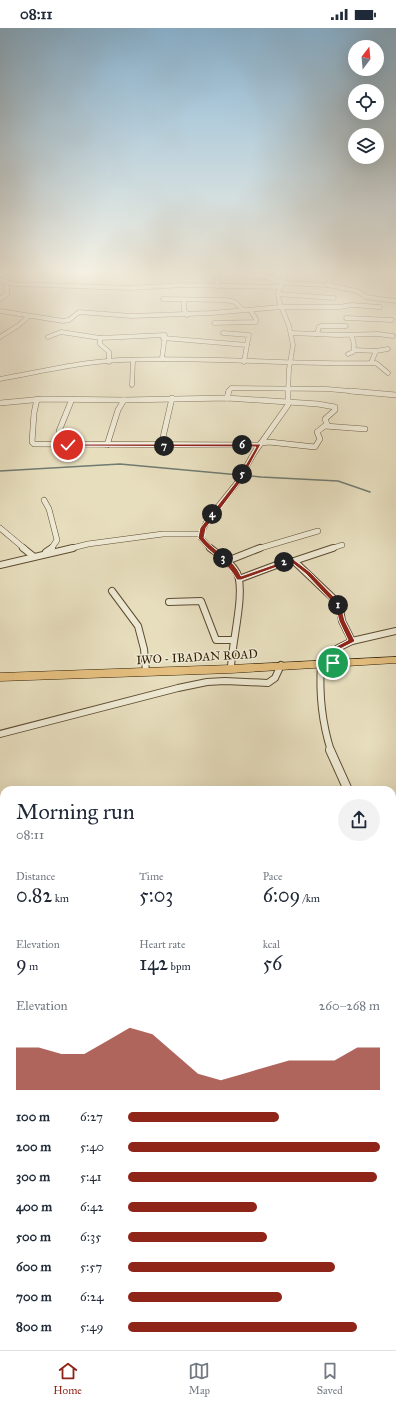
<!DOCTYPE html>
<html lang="en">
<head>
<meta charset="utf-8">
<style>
  :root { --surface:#fff; --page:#f2f2f3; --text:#1f2937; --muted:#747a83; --line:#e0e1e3; --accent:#8f2418 }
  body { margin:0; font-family:"IM FELL Great Primer",serif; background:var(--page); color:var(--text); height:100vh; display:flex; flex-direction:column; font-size:15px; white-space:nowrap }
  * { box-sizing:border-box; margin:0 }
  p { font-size:13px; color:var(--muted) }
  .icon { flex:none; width:22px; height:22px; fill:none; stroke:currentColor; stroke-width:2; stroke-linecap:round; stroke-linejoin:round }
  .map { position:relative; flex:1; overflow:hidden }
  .details { position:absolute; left:0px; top:758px; width:396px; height:564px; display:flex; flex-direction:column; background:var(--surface); border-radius:12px 12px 0 0; box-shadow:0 4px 16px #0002 }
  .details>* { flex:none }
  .needle { width:26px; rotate:16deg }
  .tools { position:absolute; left:348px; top:12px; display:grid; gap:8px }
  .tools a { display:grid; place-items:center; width:36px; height:36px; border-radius:50%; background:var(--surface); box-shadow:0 4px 16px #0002; font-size:20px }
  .pin { position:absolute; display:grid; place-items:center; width:34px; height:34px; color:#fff; margin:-17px; border:2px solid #fff; border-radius:50%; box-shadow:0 1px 4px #0007 }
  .km { position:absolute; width:20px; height:20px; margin:-10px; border-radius:50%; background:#222; color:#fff; font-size:11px; line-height:20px; text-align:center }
  .round { display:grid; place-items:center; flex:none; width:42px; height:42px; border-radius:21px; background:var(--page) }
  .head { display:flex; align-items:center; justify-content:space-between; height:68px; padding:0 16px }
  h1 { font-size:22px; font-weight:600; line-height:30px }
  .figures { display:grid; grid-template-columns:repeat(3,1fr); gap:6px; height:68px; padding:4px 16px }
  .figures div { display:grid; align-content:center }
  .figures b { font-size:20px; font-weight:600 }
  .figures small { font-size:11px; font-weight:400 }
  .figures p { font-size:11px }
  .chart { height:112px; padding:8px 16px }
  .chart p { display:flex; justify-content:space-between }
  .chart svg { width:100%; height:72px; margin-top:4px; fill:var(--accent); opacity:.7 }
  ul { padding:0 16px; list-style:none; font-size:13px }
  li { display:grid; grid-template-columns:64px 48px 1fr; align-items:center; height:30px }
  li i { height:10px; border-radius:5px; background:var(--accent) }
  .status { display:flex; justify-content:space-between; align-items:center; height:28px; padding:0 20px; background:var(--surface); direction:ltr }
  .status svg { height:11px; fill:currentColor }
  .menu { display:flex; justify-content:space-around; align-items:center; height:56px; border-top:1px solid var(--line); background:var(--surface); font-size:11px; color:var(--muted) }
  .menu a { display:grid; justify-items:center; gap:2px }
  .menu .current { color:var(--accent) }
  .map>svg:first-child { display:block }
</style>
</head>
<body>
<div class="status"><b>08:11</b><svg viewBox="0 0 49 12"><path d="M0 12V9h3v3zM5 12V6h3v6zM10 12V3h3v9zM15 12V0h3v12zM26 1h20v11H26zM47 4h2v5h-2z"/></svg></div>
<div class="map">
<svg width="396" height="1322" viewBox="0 0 396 1322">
  <rect width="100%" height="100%" fill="#e7debe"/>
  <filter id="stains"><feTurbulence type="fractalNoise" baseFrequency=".005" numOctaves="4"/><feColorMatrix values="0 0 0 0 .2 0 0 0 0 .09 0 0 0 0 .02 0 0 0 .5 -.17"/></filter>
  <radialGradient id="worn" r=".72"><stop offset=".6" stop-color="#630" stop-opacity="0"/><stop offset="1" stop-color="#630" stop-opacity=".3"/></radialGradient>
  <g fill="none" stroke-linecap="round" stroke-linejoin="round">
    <!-- stream-far1 -->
    <path stroke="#707b71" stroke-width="1.5" d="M0,443L120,436L261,449L338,453L370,464"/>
    <!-- stream -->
    <g stroke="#707b71" stroke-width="3">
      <path d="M0,1180L4,1181"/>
      <path d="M342,1318L349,1322"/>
    </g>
    <!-- minor-far4 casing -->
    <g stroke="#5d4c31" stroke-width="5">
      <g id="minor-far4">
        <path d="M205,242L218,245L217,258"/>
        <path d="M243,242L241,247L266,249L282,254"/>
        <path d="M286,242L278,266L279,273L289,298L293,317L289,341L288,364"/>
        <path d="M315,242L333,244"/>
        <path d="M0,252L14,256L130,260L183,257L280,259"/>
        <path d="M282,255L328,257L334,242"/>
        <path d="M328,257L357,263L366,269L396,273"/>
        <path d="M278,266L334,270"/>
        <path d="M0,271L7,266V255"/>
        <path d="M163,271L226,272L235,274L243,282"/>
        <path d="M184,274V282L187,287"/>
        <path d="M0,283L63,293L69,292L79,284L132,288L211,285L282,279H339L352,277L380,279"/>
        <path d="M346,290L392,292"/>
        <path d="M214,295L256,294V291L250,282"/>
        <path d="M223,305L249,307L247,317"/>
        <path d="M291,305L338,307L378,306L393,308"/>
        <path d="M317,306L319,299L321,298H346"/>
        <path d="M0,309L19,297L29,288"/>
        <path d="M48,309L61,304L100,310"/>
        <path d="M163,310L247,317L244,334"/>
        <path d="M354,322L376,323"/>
        <path d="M348,326L353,324C355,318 354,313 351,307"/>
        <path d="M109,334V324L100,316V310L165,307L162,330L164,331"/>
        <path d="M371,335L376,323L388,321"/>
        <path d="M0,351C40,344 80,334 120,332C205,328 291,337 376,335L388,345"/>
        <path d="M132,357L133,332"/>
        <path d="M228,364L231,360L327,361L361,364"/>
      </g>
    </g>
    <!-- minor-far3 casing -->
    <g stroke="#5d4c31" stroke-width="6">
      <g id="minor-far3">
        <path d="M350,363L396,367"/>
        <path d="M227,370L229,363"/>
        <path d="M37,371L34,385L32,414L34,416L259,417"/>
        <path d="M0,375L43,371L124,372L227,370L318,376L335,379V382L325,391L327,396L317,404L320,411L315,419L269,414L261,415"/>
        <path d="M325,398L365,401"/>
        <path d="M59,417V403L72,371"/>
        <path d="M107,417L118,382L124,372"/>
        <path d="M161,418L172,370"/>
        <path d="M44,472L49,481L57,512L51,521"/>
        <path d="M0,500L25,521"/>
        <path d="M68,521L88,516L163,506H201"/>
        <path d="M211,521L201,510V506L208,491L237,455L254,425L288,377V363"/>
        <path d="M257,521L318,503"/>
        <path d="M330,521L342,517"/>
      </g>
    </g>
    <!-- minor-far2 casing -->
    <g stroke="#5d4c31" stroke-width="8">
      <g id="minor-far2">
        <path d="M23,520L33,528"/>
        <path d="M210,520C219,527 231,534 237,545C246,564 231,617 231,641"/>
        <path d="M46,524L52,520"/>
        <path d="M227,533L260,520"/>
        <path d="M294,533L333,520"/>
        <path d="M0,537L73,520"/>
        <path d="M239,551L287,533H294L334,571L340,581L342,593L352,613"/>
        <path d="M112,563L138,598L144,621L146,644"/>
        <path d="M169,574L201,573L216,612H233"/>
        <path d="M333,635L338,620L352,613L396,603"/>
        <path d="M321,636C319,666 322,695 331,723"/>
        <path d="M0,706L178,660L207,654L225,653L268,655L275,650L281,637"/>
      </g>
    </g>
    <!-- minor-far1 casing -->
    <g stroke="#5d4c31" stroke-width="10">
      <g id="minor-far1">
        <path d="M330,722L348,762"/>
        <path d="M0,784H4"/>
        <path d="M392,840L396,845"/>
        <path d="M392,913L396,912"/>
        <path d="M0,918L4,917"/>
      </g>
    </g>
    <!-- minor casing -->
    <g stroke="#5d4c31" stroke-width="12">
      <path id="minor" d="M392,1102L396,1103"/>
    </g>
    <!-- primary casing -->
    <g stroke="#2f1c02" stroke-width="1">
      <path id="primary" d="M396,629V635L231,645L0,653V645L231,637Z"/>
    </g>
    <!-- minor-far4 -->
    <use href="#minor-far4" stroke="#efead5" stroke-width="4"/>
    <!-- minor-far3 -->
    <use href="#minor-far3" stroke="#efead5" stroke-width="5"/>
    <!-- minor-far2 -->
    <use href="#minor-far2" stroke="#efead5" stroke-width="6"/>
    <!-- minor-far1 -->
    <use href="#minor-far1" stroke="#efead5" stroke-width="8"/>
    <!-- minor -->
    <use href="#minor" stroke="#efead5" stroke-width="11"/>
    <!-- primary -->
    <use href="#primary" fill="#e4bf7f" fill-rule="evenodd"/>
    <!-- rail -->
    <g stroke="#2f1c02" stroke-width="3" stroke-dasharray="11 11" stroke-linecap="butt">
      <path d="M0,1281L4,1284"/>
      <path d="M55,1318L61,1322"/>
    </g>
  </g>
  <!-- sky -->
  <linearGradient id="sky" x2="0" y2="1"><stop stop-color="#89b6d6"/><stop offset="0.57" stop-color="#f4f0e2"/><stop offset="1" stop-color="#f4f0e2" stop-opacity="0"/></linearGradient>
  <rect width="396" height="427" fill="url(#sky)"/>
  <!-- route -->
  <path fill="#8f2418" stroke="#fff" d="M68,416H261L240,455L206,500L204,510C215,524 234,531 241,548L290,531H293L310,544L340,575L345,593L355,613L354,614L340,621L335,636H330V635L335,619L348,612L339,593L335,577L306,546L291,534L241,552H237C226,532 211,527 198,510L200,500L235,455L256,419L67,418Z"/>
  <g text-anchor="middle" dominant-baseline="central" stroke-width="3" stroke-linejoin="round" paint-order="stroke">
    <!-- street labels -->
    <g font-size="12" fill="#2f1c02" stroke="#efead5">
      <text transform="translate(197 629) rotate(-3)">IWO - IBADAN ROAD</text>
    </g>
  </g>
  <rect width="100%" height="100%" filter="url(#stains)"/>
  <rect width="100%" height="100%" fill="url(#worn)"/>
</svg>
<div class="tools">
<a><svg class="needle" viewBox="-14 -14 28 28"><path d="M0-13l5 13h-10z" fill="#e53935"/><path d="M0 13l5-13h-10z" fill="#747a83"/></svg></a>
<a><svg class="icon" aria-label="locate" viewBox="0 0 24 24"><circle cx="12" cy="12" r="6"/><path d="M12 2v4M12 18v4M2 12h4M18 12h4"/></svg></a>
<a><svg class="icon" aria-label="layers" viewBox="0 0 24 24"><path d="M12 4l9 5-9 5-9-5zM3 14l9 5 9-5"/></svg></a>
</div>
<div class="pin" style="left:333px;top:635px;background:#1e9e55"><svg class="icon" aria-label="arrive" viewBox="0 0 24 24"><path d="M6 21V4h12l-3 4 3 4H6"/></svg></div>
<div class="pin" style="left:68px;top:417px;background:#d93025"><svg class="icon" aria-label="check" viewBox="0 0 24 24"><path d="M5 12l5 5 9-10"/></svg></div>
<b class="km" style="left:338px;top:577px">1</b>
<b class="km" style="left:284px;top:534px">2</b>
<b class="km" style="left:223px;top:530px">3</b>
<b class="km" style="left:212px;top:486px">4</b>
<b class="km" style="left:242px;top:446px">5</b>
<b class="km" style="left:242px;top:417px">6</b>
<b class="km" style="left:164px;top:418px">7</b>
<section class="details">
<div class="head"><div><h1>Morning run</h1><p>08:11</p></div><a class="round"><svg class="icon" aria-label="share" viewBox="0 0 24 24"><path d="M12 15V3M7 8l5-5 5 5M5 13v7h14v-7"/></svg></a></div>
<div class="figures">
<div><p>Distance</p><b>0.82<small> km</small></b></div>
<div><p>Time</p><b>5:03</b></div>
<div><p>Pace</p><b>6:09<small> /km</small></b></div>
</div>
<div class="figures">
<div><p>Elevation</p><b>9<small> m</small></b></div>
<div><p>Heart rate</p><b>142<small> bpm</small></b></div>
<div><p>kcal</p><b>56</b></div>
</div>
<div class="chart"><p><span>Elevation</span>260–268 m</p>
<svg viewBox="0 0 160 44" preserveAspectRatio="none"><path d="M0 44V18L10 18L20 22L30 22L40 14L50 6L60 10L70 22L80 34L90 38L100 34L110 30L120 26L130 26L140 26L150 18L160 18V44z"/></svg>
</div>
<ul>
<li><b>100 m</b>6:27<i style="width:60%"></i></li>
<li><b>200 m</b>5:40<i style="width:100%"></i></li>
<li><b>300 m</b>5:41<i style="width:99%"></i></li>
<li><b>400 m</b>6:42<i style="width:51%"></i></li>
<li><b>500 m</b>6:35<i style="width:55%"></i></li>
<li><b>600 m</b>5:57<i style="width:82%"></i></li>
<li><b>700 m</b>6:24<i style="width:61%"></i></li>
<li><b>800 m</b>5:49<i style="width:91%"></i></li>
</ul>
</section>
</div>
<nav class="menu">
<a class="current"><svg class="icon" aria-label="home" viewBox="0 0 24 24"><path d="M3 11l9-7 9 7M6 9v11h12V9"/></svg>Home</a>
<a><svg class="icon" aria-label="map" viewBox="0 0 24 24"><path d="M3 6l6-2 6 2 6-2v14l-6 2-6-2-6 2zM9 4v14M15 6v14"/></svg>Map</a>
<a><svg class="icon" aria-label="saved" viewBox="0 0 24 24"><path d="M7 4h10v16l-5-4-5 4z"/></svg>Saved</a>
</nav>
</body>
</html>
